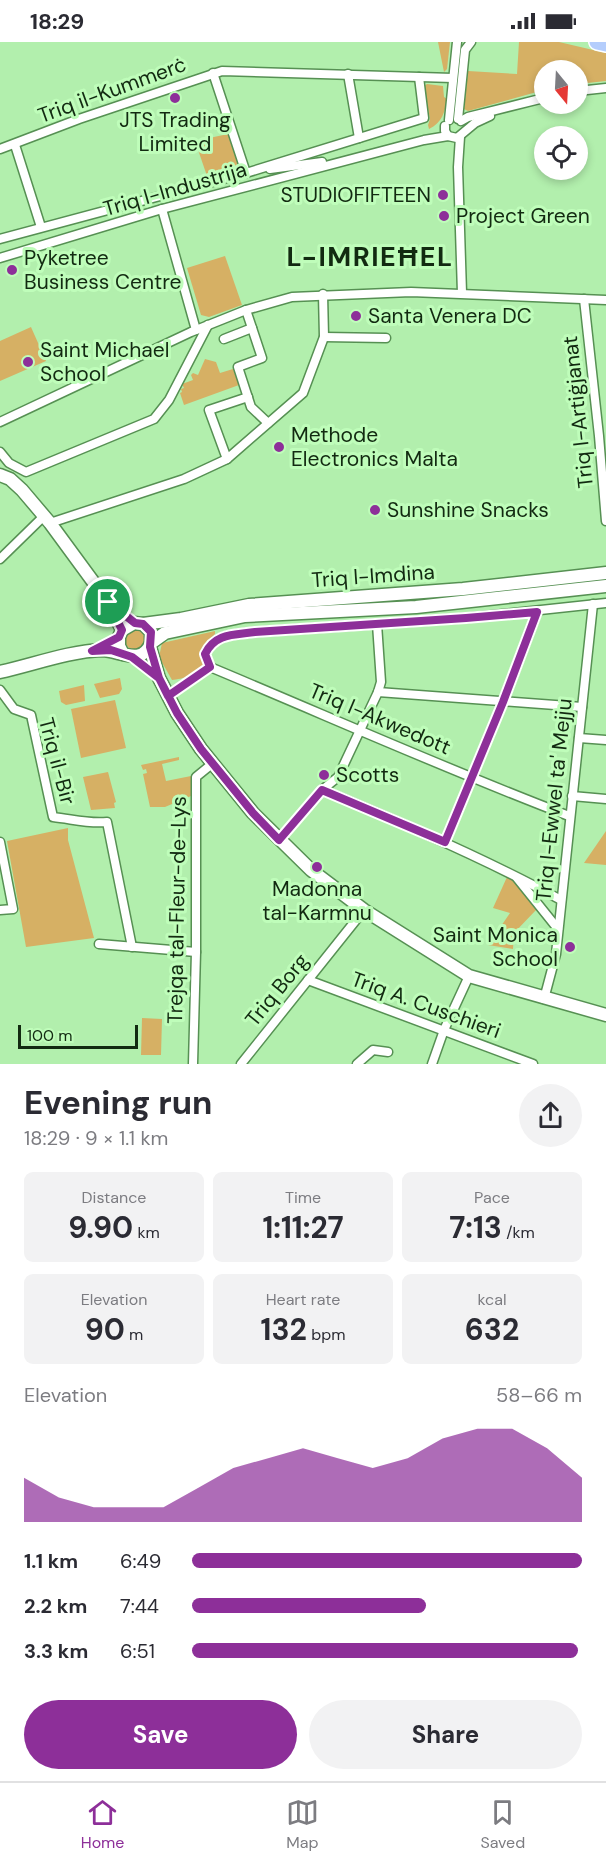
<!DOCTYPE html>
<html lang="en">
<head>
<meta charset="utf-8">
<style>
  :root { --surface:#fff; --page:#f2f2f3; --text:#2b2b33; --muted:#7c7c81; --line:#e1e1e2; --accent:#8d2f99 }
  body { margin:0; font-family:"DM Sans",sans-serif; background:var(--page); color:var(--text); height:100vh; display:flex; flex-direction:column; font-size:22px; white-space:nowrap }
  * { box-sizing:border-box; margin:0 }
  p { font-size:20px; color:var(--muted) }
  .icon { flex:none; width:33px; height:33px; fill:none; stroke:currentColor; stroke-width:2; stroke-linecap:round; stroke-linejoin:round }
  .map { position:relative; height:1022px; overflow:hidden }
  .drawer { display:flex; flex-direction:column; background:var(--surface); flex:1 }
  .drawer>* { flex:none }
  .needle { width:39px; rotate:162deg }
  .buttons { position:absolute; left:534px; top:18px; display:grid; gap:12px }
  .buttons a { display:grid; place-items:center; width:54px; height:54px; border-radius:50%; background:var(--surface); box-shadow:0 3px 9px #0003; font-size:30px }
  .scale { position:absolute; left:18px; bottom:15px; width:120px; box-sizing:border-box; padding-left:6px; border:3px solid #122a11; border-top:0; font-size:16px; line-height:21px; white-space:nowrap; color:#122a11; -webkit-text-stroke:4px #bffdba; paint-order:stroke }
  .pin { position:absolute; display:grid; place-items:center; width:51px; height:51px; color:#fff; margin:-26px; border:3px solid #fff; border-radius:50%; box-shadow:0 2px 6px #0007 }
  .round { display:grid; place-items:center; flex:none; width:63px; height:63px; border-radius:32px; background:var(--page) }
  .overview { display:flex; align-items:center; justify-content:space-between; height:102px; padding:0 24px }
  h1 { font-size:33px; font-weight:700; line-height:45px }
  .metrics { display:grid; grid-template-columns:repeat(3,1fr); gap:9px; height:102px; padding:6px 24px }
  .metrics div { display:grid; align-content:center; border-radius:9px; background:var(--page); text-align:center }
  .metrics b { font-size:30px; font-weight:700 }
  .metrics small { font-size:16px; font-weight:400 }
  .metrics p { font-size:16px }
  .chart { height:168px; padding:12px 24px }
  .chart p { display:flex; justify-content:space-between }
  .chart svg { width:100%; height:108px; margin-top:6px; fill:var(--accent); opacity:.7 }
  .cta { display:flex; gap:12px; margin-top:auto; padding:12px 24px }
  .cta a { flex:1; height:69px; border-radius:36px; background:var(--accent); color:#fff; font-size:24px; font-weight:700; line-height:69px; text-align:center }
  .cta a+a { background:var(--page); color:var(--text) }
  ul { padding:0 24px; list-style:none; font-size:20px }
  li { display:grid; grid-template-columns:96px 72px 1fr; align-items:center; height:45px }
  li i { height:15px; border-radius:8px; background:var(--accent) }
  .status { display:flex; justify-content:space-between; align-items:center; height:42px; padding:0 30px; background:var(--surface); direction:ltr }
  .status svg { height:16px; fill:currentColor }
  .tab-bar { display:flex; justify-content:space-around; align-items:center; height:84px; border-top:2px solid var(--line); background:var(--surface); font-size:16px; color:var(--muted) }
  .tab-bar a { display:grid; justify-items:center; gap:3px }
  .tab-bar .on { color:var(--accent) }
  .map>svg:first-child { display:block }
</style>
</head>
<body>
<div class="status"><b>18:29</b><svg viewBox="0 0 49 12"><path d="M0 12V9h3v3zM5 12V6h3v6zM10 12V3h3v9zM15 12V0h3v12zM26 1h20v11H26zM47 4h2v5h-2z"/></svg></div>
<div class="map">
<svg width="606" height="1022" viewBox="0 0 606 1022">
  <rect width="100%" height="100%" fill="#b2efad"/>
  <!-- green -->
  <g fill="#d6b064">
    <path d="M438,0H450L447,27L444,30Z"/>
    <path d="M519,0H559L606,11V39L578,42V28H544V48L468,69L464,67L468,29L517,32Z"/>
    <path d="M427,42L443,44L444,55L447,57C445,70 442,81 429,87L428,83L430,77L424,44Z"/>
    <path d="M228,92L238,123L237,126L207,134L195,99Z"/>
    <path d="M225,214L242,263L209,275L201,273L187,226Z"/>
    <path d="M31,285L46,319L0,339V299Z"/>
    <path d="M205,317L216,320L220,331L233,327L239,343L184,363L180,351L182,350L181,347L184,346L182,342L193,338L191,333L193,331L198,333Z"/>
    <circle cx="135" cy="598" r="10"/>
    <path d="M215,589V592L203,607C204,611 206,618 204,623C199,633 182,637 172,638L159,615L162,601Z"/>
    <path d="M120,636L122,647L119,652L100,656L94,642Z"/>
    <path d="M84,643L85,659L66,663L61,660L59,649Z"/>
    <path d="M115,658L126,706L81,716L71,667Z"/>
    <path d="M179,715V718L162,722L166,739L191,734V754L165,765H150L143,732L147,731L146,727L143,728L141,723Z"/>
    <path d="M108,730L116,760L114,761L115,766L91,768L83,735Z"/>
    <path d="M68,786V798L94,896L26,905L7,799Z"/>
    <path d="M606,789V823L584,821Z"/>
    <path d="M507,835L512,836L537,867L514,891L513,907L488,903L510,871L493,866Z"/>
    <path d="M142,976L162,977L161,1013H141Z"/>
  </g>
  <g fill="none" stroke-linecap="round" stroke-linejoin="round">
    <!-- street casing -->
    <g stroke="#569053" stroke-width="11">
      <g id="street">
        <path d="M213,31L246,131"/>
        <path d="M348,32L359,96"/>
        <path d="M578,49L606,46"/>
        <path d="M458,77L465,8L471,0"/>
        <path d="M449,78L457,0"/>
        <path d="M461,79L468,75L544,56"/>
        <path d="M445,84V89L448,94L457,96L475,81L490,74"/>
        <path d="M460,95L458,125L462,251"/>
        <path d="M15,103L41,185"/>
        <path d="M0,107L79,77L222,29L453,36"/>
        <path d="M270,127L322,120"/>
        <path d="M162,167L196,288"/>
        <path d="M0,197L246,131L424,76L419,35"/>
        <path d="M0,216L162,167L424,98L448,94"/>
        <path d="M584,257L599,394L606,479"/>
        <path d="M246,268L262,316L238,325L251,365L268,381"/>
        <path d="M324,295L386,296"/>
        <path d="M224,297L252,286"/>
        <path d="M0,380L191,290L246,268L292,255L411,250L606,258"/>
        <path d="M0,410L9,421L26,430L154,377L169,358L208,283"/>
        <path d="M227,417L209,368L248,355"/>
        <path d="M50,481L184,437L227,417L303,351L324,295L323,252"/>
        <path d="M0,517L44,474"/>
        <path d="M210,625L205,612C215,591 234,593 255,590L466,576L606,561"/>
        <path d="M210,625C330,675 448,728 569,774"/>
        <path d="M0,648L14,667L31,673L53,775C72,777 88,782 107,780L132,905"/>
        <path d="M378,650L582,665"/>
        <path d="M168,654L210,625"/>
        <path d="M579,696L606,698"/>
        <path d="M322,748C403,781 484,816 561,858"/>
        <path d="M572,754L606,757"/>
        <path d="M279,798L322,748L338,735L378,650L381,640L377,582"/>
        <path d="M0,800L13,867L0,868"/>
        <path d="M445,800L503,660L537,570"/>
        <path d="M517,836L558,887"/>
        <path d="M99,902L196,910"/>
        <path d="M308,938L533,1022"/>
        <path d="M544,957L556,912L593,562"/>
        <path d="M193,1022L196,910V735L212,722"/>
        <path d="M241,1022L364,868"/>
        <path d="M357,1022L373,1008L388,1010"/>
        <path d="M432,1022L444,988L469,934"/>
      </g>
    </g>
    <!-- secondary casing -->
    <g stroke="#569053" stroke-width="15">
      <g id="secondary">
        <path d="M0,433L10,437L22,448L50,481L108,560L122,588"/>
        <path d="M151,601L165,591L245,574L416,565L606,544"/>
        <path d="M150,605L159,636L177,671L201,707L253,771L311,828L364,868L469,934L606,973"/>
        <path d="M123,612L119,604V595L122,588L134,581L143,582L181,577L249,563L463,547L606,531"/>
        <path d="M0,630C32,623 70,609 102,608C119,608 142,625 151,601V590L143,582"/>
      </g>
    </g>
    <!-- highway casing -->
    <g stroke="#fff" stroke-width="18">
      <path id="highway" d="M597,0L606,2"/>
    </g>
    <!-- street -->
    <use href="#street" stroke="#fff" stroke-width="8"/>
    <!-- secondary -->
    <use href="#secondary" stroke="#fff" stroke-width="12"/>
    <!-- highway -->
    <use href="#highway" stroke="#b4cdfc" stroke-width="15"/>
  </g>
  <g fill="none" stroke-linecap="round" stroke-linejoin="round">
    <!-- route casing -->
    <g stroke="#fff" stroke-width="12">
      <path id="route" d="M108,560L122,588L119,595L92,609L111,608L132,615L159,636L177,671L201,707L253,771L279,798L322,748L445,800L503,660L537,570L466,576L255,590C234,593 215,591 205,612L210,625L168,654L159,636L150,605L151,590L143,582L135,581L108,560"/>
    </g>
    <!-- route -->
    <use href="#route" stroke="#8d2f99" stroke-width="8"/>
  </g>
  <!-- markers -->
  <g fill="#8d2f99" stroke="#bffdba" stroke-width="2">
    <circle cx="175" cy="56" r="6"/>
    <circle cx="443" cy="153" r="6"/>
    <circle cx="444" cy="174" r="6"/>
    <circle cx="12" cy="228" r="6"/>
    <circle cx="356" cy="274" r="6"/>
    <circle cx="28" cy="320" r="6"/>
    <circle cx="279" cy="405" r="6"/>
    <circle cx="375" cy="468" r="6"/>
    <circle cx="324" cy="733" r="6"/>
    <circle cx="317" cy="825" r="6"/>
    <circle cx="570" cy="905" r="6"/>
  </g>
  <g text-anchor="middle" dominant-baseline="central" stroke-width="6" stroke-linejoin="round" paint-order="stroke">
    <!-- street labels -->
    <g font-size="21" fill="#122a11" stroke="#bffdba">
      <text transform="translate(112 48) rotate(-20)">Triq il-Kummerċ</text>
      <text transform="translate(175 147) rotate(-16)">Triq l-Industrija</text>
      <text transform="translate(578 370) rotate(-96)">Triq l-Artiġjanat</text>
      <text transform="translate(373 534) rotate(-4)">Triq l-Imdina</text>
      <text transform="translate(380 677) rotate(23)">Triq l-Akwedott</text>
      <text transform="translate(57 719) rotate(75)">Triq il-Bir</text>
      <text transform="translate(554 758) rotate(-84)">Triq l-Ewwel ta' Mejju</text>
      <text transform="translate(177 868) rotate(-89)">Trejqa tal-Fleur-de-Lys</text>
      <text transform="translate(277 948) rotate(-51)">Triq Borg</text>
      <text transform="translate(426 963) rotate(20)">Triq A. Cuschieri</text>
    </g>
    <!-- poi labels -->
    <g font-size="21" fill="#122a11" stroke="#bffdba" text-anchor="start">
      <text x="175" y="78" text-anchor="middle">JTS Trading<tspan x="175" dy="24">Limited</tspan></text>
      <text x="431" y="153" text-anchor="end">STUDIOFIFTEEN</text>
      <text x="456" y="174">Project Green</text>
      <text x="24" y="216">Pyketree<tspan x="24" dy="24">Business Centre</tspan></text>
      <text x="368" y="274">Santa Venera DC</text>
      <text x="40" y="308">Saint Michael<tspan x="40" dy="24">School</tspan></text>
      <text x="291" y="393">Methode<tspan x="291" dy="24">Electronics Malta</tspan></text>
      <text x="387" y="468">Sunshine Snacks</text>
      <text x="336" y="733">Scotts</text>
      <text x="317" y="847" text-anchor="middle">Madonna<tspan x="317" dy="24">tal-Karmnu</tspan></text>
      <text x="558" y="893" text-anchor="end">Saint Monica<tspan x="558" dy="24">School</tspan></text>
    </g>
    <!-- district labels -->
    <g font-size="27" font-weight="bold" letter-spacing="1.5" fill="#122a11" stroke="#bffdba">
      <text x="370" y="214">L-IMRIEĦEL</text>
    </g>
  </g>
</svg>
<div class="buttons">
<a><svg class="needle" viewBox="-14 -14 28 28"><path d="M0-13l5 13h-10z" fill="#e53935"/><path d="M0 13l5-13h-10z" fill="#7c7c81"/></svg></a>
<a><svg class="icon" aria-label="locate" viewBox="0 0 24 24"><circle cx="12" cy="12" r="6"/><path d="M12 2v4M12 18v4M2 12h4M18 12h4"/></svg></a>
</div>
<div class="scale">100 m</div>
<div class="pin" style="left:108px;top:560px;background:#1e9e55"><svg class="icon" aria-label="arrive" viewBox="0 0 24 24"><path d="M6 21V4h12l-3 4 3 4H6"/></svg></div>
</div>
<section class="drawer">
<div class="overview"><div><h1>Evening run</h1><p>18:29 · 9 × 1.1 km</p></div><a class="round"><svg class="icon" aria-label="share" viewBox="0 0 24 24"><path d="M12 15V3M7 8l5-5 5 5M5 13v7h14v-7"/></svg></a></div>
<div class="metrics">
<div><p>Distance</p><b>9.90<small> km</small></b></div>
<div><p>Time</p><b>1:11:27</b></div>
<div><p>Pace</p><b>7:13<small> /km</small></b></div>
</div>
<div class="metrics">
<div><p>Elevation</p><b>90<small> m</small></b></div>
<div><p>Heart rate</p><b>132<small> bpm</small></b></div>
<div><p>kcal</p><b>632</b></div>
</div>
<div class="chart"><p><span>Elevation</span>58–66 m</p>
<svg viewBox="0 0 160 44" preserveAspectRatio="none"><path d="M0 44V26L10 34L20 38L30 38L40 38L50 30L60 22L70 18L80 14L90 18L100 22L110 18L120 10L130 6L140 6L150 14L160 26V44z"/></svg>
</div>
<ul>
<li><b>1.1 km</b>6:49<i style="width:100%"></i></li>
<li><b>2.2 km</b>7:44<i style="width:60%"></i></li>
<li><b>3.3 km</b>6:51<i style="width:99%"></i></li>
</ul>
<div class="cta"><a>Save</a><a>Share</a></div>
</section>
<nav class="tab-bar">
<a class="on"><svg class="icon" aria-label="home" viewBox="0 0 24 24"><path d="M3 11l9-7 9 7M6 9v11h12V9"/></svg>Home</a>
<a><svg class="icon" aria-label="map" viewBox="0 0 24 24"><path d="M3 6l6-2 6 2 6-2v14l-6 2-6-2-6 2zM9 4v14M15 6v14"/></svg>Map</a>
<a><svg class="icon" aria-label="saved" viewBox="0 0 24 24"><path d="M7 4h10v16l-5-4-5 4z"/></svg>Saved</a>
</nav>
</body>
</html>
